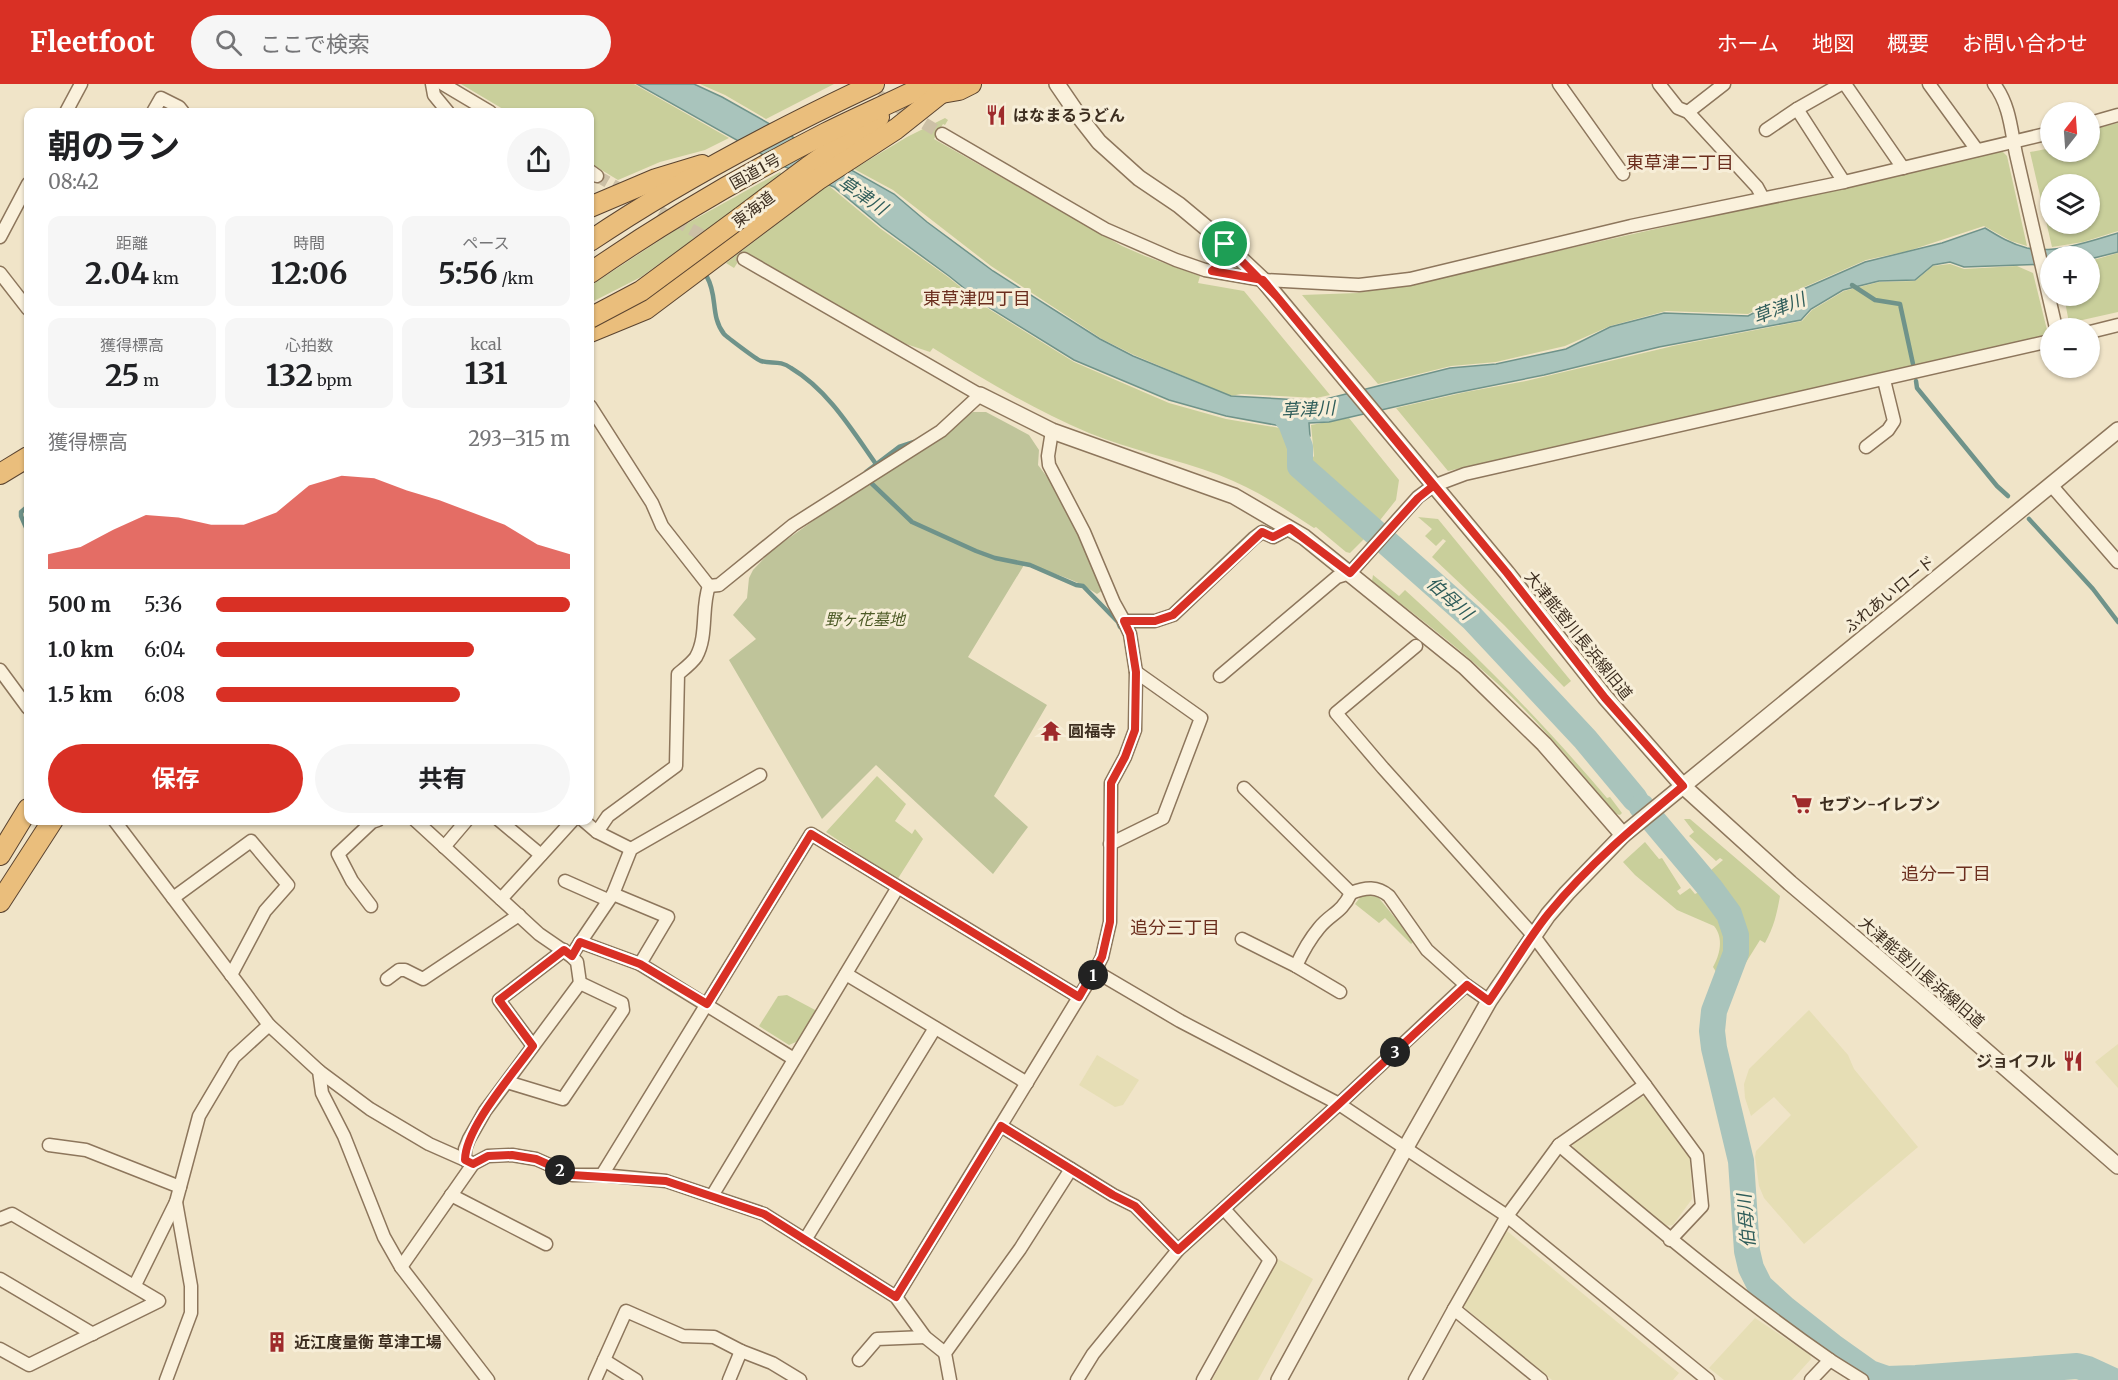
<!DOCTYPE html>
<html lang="ja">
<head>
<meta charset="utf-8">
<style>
  :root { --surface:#fff; --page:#f6f6f6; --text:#202124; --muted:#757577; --accent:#d93025 }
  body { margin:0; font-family:Merriweather,"Noto Sans JP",serif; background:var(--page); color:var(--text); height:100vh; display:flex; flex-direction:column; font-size:22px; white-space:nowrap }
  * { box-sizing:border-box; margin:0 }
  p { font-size:20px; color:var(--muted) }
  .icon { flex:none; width:33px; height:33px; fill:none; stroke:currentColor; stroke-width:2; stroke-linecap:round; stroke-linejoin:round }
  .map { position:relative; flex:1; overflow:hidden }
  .sheet { position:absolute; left:24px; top:24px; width:570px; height:717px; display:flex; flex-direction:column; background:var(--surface); border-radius:12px; box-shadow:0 2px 4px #0004 }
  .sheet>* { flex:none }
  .needle { width:39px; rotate:17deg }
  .fabs { position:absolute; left:2040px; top:18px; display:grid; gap:12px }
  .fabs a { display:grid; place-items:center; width:60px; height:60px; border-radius:50%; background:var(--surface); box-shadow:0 2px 4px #0004; font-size:30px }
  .pin { position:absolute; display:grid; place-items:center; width:51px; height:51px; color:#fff; margin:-26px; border:3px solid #fff; border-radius:50%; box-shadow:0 2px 6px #0007 }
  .km { position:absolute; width:30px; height:30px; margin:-15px; border-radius:50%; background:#222; color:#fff; font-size:16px; line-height:30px; text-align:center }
  .round { display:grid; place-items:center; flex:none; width:63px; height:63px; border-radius:32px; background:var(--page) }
  .overview { display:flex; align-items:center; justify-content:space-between; height:102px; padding:0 24px }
  h1 { font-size:33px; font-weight:700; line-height:45px }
  .stats { display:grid; grid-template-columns:repeat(3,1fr); gap:9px; height:102px; padding:6px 24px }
  .stats div { display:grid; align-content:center; border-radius:12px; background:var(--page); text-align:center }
  .stats b { font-size:30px; font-weight:700 }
  .stats small { font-size:16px; font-weight:400 }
  .stats p { font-size:16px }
  .chart { height:168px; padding:12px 24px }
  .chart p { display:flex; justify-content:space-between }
  .chart svg { width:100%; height:108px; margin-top:6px; fill:var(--accent); opacity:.7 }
  .action { display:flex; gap:12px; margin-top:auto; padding:12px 24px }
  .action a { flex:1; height:69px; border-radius:36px; background:var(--accent); color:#fff; font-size:24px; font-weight:700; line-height:69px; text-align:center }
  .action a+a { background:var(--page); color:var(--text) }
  ul { padding:0 24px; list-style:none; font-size:20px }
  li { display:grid; grid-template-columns:96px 72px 1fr; align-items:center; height:45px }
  li i { height:15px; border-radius:8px; background:var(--accent) }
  header { display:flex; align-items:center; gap:36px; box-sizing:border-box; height:84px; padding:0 30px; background:var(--accent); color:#fff }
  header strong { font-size:28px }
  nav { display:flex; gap:33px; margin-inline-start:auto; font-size:21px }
  .search { width:420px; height:54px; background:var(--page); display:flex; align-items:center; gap:15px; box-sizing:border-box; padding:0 21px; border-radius:33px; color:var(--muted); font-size:22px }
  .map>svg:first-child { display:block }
</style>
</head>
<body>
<header>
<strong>Fleetfoot</strong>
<div class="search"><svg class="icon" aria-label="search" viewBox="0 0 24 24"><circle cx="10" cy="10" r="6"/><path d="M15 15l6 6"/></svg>ここで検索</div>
<nav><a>ホーム</a><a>地図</a><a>概要</a><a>お問い合わせ</a></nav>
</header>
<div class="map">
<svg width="2118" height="1296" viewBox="0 0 2118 1296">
  <rect width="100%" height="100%" fill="#f0e4c8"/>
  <!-- farmland -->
  <g fill="#e6deb5">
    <path d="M1809,926L1848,971L1854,985L1918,1063L1804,1160L1764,1114L1759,1102L1755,1073L1756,1067L1791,1031L1774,1013L1751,1032L1745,1014L1744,1000L1749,985Z"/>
    <path d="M2118,960V1004L2095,978Z"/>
    <path d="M1097,971L1139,996L1123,1021L1115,1023L1079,1001Z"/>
    <path d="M1640,1013H1648L1690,1075L1692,1115L1673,1141L1665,1142L1575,1067L1572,1059Z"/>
    <path d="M1507,1147L1679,1289L1673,1296H1552L1465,1224L1463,1220L1501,1149Z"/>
    <path d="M1278,1175L1313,1195L1258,1296H1212Z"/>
    <path d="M1755,1234L1810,1271L1811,1275L1792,1296H1724L1709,1284Z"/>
  </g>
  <!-- green -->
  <g fill="#c9cf9b" fill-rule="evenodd">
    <path d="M461,0H634L729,54L705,66L660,78L618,96L590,79V28H508Z"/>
    <path d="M700,0H834L766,35L725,11Z"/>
    <path d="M945,34L948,36L945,41L943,40L934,55L1122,162L1145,172L1200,192L1198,199L1244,207L1330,311L1316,314L1241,310L1231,312L1134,271L1102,255L991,182L893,106L854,85L907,53Z"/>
    <path d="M2118,39V147L2083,158L2052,163L2030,68L2046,65L2045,58L2050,56V68H2090V46ZM2050,100H2090V140H2050Z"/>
    <path d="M2002,67L2007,72L2027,162L2011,157L1984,142L1908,167L1866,176L1777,215L1748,230L1666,227L1610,242L1565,262L1496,278L1451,282L1378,300L1302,211L1357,209L1411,200Z"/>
    <path d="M780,88L782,91L641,193L590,219V202L677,145Z"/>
    <path d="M828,101L881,145L948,193L984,222L1074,278L1169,319L1226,335L1280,344C1290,357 1301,367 1294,384L1304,395L1368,451L1350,469L1346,468L1316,443L1314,444C1284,424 1253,404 1219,391C1176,375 1131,366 1089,349C1034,326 983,295 933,264L930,268L897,257L743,170L734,184L726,179Z"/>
    <path d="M2118,169V228L2069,239L2064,212H2090V177Z"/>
    <path d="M1950,180L1964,185L2017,182L2033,189L2047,246L2044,252L1448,387L1396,324L1466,308L1526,297L1673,262L1802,237L1812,226L1844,207L1879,198L1915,197L1933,182Z"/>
    <path d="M1349,334L1399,396L1396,416L1373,445L1358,426L1354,418L1318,392L1309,379L1314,372L1311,341Z"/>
    <path d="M1418,433L1438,435L1571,597L1564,603L1504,541L1432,473L1446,457L1443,455L1436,462L1425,452L1432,445Z"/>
    <path d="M1373,491L1399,512L1405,506C1478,572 1543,639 1607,714L1610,713L1622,729L1620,731L1616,730C1575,682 1536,633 1489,592C1452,558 1411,528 1372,497Z"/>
    <path d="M877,692L906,720L895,737L912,750L915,745L923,755L897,796L826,748Z"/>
    <path d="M1684,735H1690L1780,812C1777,829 1774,843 1765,859L1760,856L1745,880C1754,839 1734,818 1710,787L1723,776L1720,774L1716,777L1689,752L1694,748Z"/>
    <path d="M1645,758L1659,775L1662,774L1681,804L1677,807L1680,811L1690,804L1695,810L1699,808C1725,842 1732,848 1718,891L1713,883C1720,871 1724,854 1714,842L1677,826L1635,791L1623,778Z"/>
    <path d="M1362,811L1378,813L1414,857L1411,860L1385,834L1379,839L1355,820Z"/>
    <path d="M787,911L817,927L796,958L789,961L759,942L778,912Z"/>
  </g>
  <!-- cemetery -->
  <path fill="#bfc49a" d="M973,328H986L1029,351L1039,366L1038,381C1067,417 1085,463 1103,506L1097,510C1074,494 1051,488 1024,481L968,573L1047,621L994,712L1028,743L993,790L876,681L822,735L729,576L756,555L733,531L747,514L749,494L753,486L772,466L861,403L944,352L961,336Z"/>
  <!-- water -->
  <path fill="#a9c4bc" stroke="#6f938a" stroke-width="1.5" d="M637,0H694L722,13L894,110L927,138L993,187L1100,255L1133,272L1231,312L1318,317L1450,284L1496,280L1566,265L1610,243L1664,229L1748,232L1776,217L1865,178L1942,159L1985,144C1998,152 2011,160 2027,164C2055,170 2091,157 2118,149V168L2090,175V172H2050V180L1964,183L1950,178L1933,181L1915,196L1879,197L1843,206L1811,225L1801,236L1659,263L1544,291L1455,309L1329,338L1309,339L1310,352L1300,363L1281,342L1226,332L1169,316L1074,276L985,221L949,192L882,143L834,103L783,82Z"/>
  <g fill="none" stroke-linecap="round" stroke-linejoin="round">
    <!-- stream -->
    <g stroke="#6f938a" stroke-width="4.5">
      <path d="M707,193C718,212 710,232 724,250C727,253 757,276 761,277C772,280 780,276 791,284C828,306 852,346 876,380"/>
      <path d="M1852,201L1875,216L1900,220L1913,280"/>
      <path d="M1916,297L1917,304L1997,402L2008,412"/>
      <path d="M866,388L899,363L914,358"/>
      <path d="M868,396L912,438L976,467L995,474L1030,481L1076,501L1083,502L1118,538L1120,543"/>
      <path d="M28,422L21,428V432L28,448"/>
      <path d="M2029,435L2093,505L2118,538"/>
    </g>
    <!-- river -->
    <g stroke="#a9c4bc" stroke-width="26">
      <path d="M1287,334H1289L1300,363V382L1472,534L1585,655L1635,715"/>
      <path d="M1642,723L1710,804L1729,830L1736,851V869L1714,927L1712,947L1714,964L1741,1077L1747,1167L1751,1184L1760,1202L1785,1225L1832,1262L1870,1289L1887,1295L1916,1294L2077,1282L2088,1285L2112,1296"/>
    </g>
    <!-- minor-tunnel -->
    <g stroke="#ccc0a6" stroke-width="12" stroke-dasharray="12 6" stroke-linecap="butt">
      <path d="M863,2L942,50"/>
      <path d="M597,92L744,175"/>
    </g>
    <!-- minor casing -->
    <g stroke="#8d765c" stroke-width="15">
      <g id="minor">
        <path d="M432,0L434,11L448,28"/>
        <path d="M443,0L490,28"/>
        <path d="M1559,0L1623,90"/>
        <path d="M1659,0L1678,24L1688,28L1757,103L1763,114"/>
        <path d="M1845,0L1903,84"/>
        <path d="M1929,0L1977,66"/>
        <path d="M1994,0C2010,21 2011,46 2016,70L2056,244"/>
        <path d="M1797,25L1844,98"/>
        <path d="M66,28L81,0"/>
        <path d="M153,28L161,14L179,23L183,28"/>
        <path d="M1688,28L1724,0"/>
        <path d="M2090,39L2118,31"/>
        <path d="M1766,46L1797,25L1841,0"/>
        <path d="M942,50L1105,145L1176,176L1205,186L1263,196L1359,201L1410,195L1631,142L1844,98L2050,49"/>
        <path d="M590,87L597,92"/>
        <path d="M0,153L28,100"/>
        <path d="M1212,187L1224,176L1225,160"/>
        <path d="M0,189L28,225"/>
        <path d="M2090,248L2118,241"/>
        <path d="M590,322L652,419L662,442L709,502"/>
        <path d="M1866,363L1888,346L1894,337L1884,296"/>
        <path d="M2051,401L2118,478"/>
        <path d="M709,502L719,501L793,441L941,347L980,311L744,175"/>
        <path d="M1124,537H1155L1173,531L1254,454L1262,448L1273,453L1290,444"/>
        <path d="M1416,562L1336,629L1383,684L1533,851L1645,1001L1697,1072L1702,1122L1670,1156"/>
        <path d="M0,586L28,624"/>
        <path d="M1220,592L1337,493L1350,489L1418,413L1433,402L1465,390L2050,257"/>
        <path d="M1244,704L1351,809C1366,803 1377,802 1389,812L1427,866L1466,901L1489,917"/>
        <path d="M114,736L269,941L319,987L322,1009L344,1052L384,1153L401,1183L488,1296"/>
        <path d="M415,736L539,850L571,872L577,878L580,899L622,919L623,926L563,1015L507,998"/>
        <path d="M499,736L541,771"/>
        <path d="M583,736L597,748"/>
        <path d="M1110,760L1163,734L1201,634L1136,588"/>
        <path d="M444,763L467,736"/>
        <path d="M631,765L597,748L608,732L676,682L678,590C684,585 692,579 696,573C708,552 701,524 709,502"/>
        <path d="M565,797L608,816"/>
        <path d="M613,810L668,833L640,880"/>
        <path d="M173,814L251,757L288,801L265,827L231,891"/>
        <path d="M501,815L573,736"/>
        <path d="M371,822L352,797L338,770L372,738L378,736"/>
        <path d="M1242,855L1296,882L1340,908"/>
        <path d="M580,858L640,880L794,975"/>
        <path d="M571,872L613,810L631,765L760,691"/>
        <path d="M1296,882C1302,869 1309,856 1319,844C1331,829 1341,830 1351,809"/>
        <path d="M1095,887L1180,937L1339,1020L1507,1132L1708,1296"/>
        <path d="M846,890L1027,999"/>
        <path d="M387,895L399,886H405L423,895L519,831"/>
        <path d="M533,962L499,916L564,866"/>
        <path d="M319,987L370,1025L429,1060L472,1079"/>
        <path d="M49,1061L86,1066L180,1103"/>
        <path d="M1559,1061C1647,1136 1735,1210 1830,1276"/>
        <path d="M465,1076V1065L469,1055L485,1027L580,899"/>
        <path d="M1071,1085L1113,1111L1135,1122L1178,1166"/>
        <path d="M602,1091L811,750L1079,913"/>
        <path d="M451,1111L546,1160"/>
        <path d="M712,1112L898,803"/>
        <path d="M0,1135L12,1130L159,1217L29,1281L0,1265"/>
        <path d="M805,1156L935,944"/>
        <path d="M401,1183L473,1080L488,1072L512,1071L536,1075L572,1091H602L666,1097L764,1130L896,1213L925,1253L945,1269"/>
        <path d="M0,1195L93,1250"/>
        <path d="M135,1201L176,1118L199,1032L234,973L269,941"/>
        <path d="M896,1213L1095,887L1102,873L1110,838L1111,699L1125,673L1135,646L1136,588L1130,550L1124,537L1114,519L1084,448L1049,381L1048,372L1052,347"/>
        <path d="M1454,1225L1507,1132L1559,1061L1645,1001"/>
        <path d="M604,1276L636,1296"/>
        <path d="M859,1276L877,1255L925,1253"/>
        <path d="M166,1296L191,1229V1202L176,1118"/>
        <path d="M595,1296L626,1227L683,1252L714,1253L741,1267L772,1279L800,1296"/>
        <path d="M729,1296L741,1267"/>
        <path d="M950,1296L945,1269L1020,1165L1071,1085L1001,1042"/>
        <path d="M1077,1296L1093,1270L1178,1166L1339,1020L1466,901"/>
        <path d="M1203,1296L1270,1176L1224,1125"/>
        <path d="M1415,1296L1454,1225L1541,1296"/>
        <path d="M1811,1296L1830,1276L1862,1296"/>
      </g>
    </g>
    <!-- tertiary casing -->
    <g stroke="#8d765c" stroke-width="18">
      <g id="tertiary">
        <path d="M1057,0L1081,35L1099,58L1139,94L1179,121L1215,151L1263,196L1507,489L1605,613L1683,702L1790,799L1923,912L2118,1082"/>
        <path d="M980,311L1052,347L1234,412L1304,453L1465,583L1544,660L1623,751"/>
        <path d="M1279,1296L1405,1065L1489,917L1548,831L1567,809L1623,751L2118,346"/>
      </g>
    </g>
    <!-- trunk casing -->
    <g stroke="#5b4430" stroke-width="22">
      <g id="trunk">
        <path d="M936,10L959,6L971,0"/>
        <path d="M590,123L656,95L702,81"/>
        <path d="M741,133L808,83L879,33"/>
        <path d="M590,157C679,97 776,46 874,0"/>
        <path d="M590,189C665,137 744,91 826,49C860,32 895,17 929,0"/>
        <path d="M590,248L646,225L819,95L896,45L940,10L949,0"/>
        <path d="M0,390L28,373"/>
        <path d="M0,771L28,725"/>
        <path d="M0,818L53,736"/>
      </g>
    </g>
    <!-- minor -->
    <use href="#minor" stroke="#faf1dc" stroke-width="12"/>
    <!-- tertiary -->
    <use href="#tertiary" stroke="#faf1dc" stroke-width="15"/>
    <!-- trunk -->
    <use href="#trunk" stroke="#eabe7c" stroke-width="20"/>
    <!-- trunk-bridge casing -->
    <g stroke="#5b4430" stroke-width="22" stroke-linecap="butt">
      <path id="trunk-bridge" d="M590,234L641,207L741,133"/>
    </g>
    <!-- trunk-bridge -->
    <use href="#trunk-bridge" stroke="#eabe7c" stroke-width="20"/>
  </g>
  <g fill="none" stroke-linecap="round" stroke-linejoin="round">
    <!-- route casing -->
    <g stroke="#fff" stroke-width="12">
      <path id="route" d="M1225,160L1278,214L1433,402L1418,414L1350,489L1290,444L1273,453L1262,448L1173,531L1155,537H1124L1130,550L1136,588L1135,646L1125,673L1111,699L1110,838L1102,873L1079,913L811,750L707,920L640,880L580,858L572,872L564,866L499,916L533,962C513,990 465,1044 465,1076L473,1080L488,1072L512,1071L536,1075L572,1091L666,1097L764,1130L896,1213L1001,1042L1113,1111L1135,1122L1178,1166L1339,1020L1467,901L1489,917C1509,888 1527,856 1549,829C1588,781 1636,741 1683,702L1605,614L1507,489L1263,196L1212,187L1224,176L1225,160"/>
    </g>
    <!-- route -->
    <use href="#route" stroke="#d93025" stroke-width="8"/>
  </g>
  <!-- icons -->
  <defs>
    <g id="restaurant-bare" transform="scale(1.62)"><path d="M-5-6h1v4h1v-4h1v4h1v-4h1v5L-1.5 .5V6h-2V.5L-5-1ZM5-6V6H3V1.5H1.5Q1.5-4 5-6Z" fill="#9e2a2b" stroke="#f7eed8" stroke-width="2.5" paint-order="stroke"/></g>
    <g id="temple-bare" transform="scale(1.62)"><path d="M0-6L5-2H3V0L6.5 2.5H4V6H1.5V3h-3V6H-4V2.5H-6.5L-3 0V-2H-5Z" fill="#9e2a2b" stroke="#f7eed8" stroke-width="2.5" paint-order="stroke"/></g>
    <g id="supermarket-bare" transform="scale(1.62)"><path d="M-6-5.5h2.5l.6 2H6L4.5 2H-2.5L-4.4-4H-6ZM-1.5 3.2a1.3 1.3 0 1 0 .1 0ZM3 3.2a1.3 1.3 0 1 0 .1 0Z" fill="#9e2a2b" stroke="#f7eed8" stroke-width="2.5" paint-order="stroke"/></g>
    <g id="building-bare" transform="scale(1.62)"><path d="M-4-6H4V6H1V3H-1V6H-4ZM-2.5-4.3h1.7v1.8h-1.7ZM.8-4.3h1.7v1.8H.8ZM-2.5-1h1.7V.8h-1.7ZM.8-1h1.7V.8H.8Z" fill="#9e2a2b" stroke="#f7eed8" stroke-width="2.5" paint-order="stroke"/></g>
  </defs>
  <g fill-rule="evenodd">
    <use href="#restaurant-bare" x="996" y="31"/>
    <use href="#temple-bare" x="1051" y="647"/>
    <use href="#supermarket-bare" x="1802" y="720"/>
    <use href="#restaurant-bare" x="2073" y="977"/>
    <use href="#building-bare" x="277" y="1258"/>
  </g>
  <g text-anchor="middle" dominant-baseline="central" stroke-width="6" stroke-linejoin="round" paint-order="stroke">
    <!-- poi labels -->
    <g font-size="16" font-weight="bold" fill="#3d2e20" stroke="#f7eed8" text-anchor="start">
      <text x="1013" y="31">はなまるうどん</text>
      <text x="1068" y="647">圓福寺</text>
      <text x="1819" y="720">セブン-イレブン</text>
      <text x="2056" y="977" text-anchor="end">ジョイフル</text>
      <text x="294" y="1258">近江度量衡 草津工場</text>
    </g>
    <!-- street labels -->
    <g font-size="16" fill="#3d2e20" stroke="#f7eed8">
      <text transform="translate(755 87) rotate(-29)">国道1号</text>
      <text transform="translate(753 125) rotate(-37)">東海道</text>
      <text transform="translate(1889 510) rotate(-39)">ふれあいロード</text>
      <text transform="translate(1579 551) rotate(51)">大津能登川長浜線旧道</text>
      <text transform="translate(1922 888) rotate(41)">大津能登川長浜線旧道</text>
    </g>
    <!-- park labels -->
    <g font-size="16" font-style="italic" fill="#4d5a26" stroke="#f7eed8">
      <text x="865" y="535">野ヶ花墓地</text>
    </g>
    <!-- neighbourhood labels -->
    <g font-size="18" fill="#6b2e1e" stroke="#f7eed8">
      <text x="1680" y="78">東草津二丁目</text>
      <text x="977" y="214">東草津四丁目</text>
      <text x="1946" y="789">追分一丁目</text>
      <text x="1175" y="843">追分三丁目</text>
    </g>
    <!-- water labels -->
    <g font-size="18" font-style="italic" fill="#2f5d5a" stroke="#f7eed8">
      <text transform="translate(863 111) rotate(34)">草津川</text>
      <text transform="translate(1779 224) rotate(-21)">草津川</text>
      <text transform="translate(1308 325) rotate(-3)">草津川</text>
      <text transform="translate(1450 514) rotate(42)">伯母川</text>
      <text transform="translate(1746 1137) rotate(-95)">伯母川</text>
    </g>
  </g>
</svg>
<div class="fabs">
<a><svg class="needle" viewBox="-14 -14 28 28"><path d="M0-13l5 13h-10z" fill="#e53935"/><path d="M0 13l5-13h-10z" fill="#757577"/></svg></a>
<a><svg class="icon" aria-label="layers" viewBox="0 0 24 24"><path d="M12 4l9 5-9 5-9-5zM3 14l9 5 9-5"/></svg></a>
<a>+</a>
<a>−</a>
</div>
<div class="pin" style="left:1225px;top:160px;background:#1e9e55"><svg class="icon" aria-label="arrive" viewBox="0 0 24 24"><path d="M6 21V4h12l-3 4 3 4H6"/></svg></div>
<b class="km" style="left:1093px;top:891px">1</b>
<b class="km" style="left:560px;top:1086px">2</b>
<b class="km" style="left:1395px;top:968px">3</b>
<section class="sheet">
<div class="overview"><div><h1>朝のラン</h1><p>08:42</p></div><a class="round"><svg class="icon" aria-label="share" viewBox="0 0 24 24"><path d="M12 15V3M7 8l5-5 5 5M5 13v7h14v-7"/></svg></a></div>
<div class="stats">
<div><p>距離</p><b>2.04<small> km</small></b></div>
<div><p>時間</p><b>12:06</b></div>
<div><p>ペース</p><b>5:56<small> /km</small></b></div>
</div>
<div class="stats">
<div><p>獲得標高</p><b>25<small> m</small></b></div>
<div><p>心拍数</p><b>132<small> bpm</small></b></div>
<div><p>kcal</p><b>131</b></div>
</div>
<div class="chart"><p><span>獲得標高</span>293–315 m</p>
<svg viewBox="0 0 160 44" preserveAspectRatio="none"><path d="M0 44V38L10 35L20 28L30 22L40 23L50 26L60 26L70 21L80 10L90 6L100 7L110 12L120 16L130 21L140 26L150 34L160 38V44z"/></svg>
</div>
<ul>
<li><b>500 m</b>5:36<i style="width:100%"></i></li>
<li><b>1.0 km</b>6:04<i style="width:73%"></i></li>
<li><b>1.5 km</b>6:08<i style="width:69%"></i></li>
</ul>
<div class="action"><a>保存</a><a>共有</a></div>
</section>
</div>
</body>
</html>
